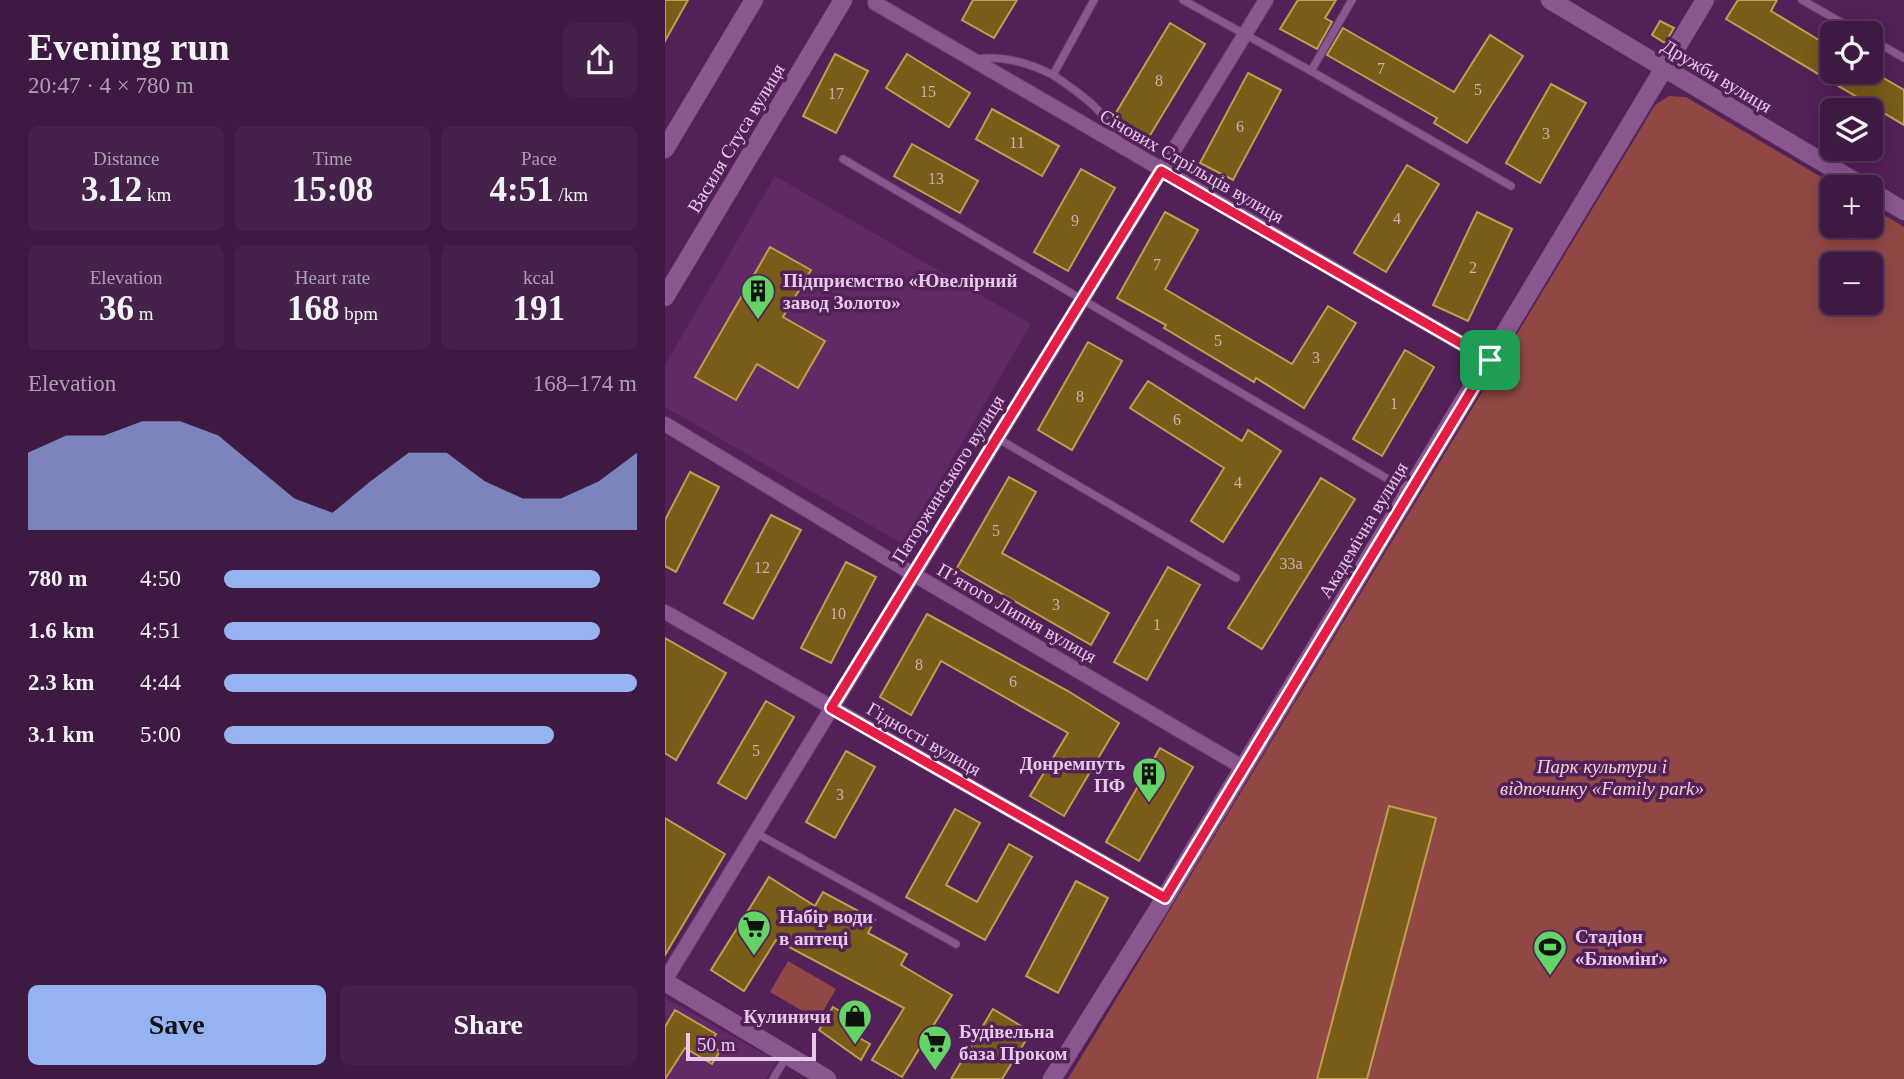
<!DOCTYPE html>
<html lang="en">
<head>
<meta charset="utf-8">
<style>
  :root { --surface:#3e1942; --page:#452249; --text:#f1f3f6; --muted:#ada0b2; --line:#57385b; --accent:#95b2f1 }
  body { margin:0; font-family:"Times New Roman",serif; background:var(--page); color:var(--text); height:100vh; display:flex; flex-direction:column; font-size:26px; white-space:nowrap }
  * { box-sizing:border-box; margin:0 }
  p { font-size:23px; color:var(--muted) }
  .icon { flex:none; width:38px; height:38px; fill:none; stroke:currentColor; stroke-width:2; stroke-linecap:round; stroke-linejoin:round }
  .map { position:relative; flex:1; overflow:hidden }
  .details { display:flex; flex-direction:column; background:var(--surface); width:665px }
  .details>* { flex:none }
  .tools { position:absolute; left:1155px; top:21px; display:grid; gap:14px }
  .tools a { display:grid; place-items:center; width:63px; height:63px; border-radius:10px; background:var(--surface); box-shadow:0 4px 18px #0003,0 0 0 2px var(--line); font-size:35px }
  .scale { position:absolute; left:21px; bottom:18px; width:130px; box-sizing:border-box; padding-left:7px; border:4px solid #e7cae9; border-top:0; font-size:19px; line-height:24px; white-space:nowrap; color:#e7cae9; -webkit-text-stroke:5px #532158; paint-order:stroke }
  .pin { position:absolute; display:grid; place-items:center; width:60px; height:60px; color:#fff; margin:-30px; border-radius:14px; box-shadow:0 4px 10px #0006 }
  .round { display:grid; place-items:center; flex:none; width:74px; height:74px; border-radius:10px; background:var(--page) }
  .headline { display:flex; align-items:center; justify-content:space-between; height:119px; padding:0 28px }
  h1 { font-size:38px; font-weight:800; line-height:52px }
  .figures { display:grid; grid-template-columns:repeat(3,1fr); gap:10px; height:119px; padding:7px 28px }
  .figures div { display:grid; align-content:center; border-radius:10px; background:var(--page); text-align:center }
  .figures b { font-size:35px; font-weight:800 }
  .figures small { font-size:19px; font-weight:400 }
  .figures p { font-size:19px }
  .chart { height:196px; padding:14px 28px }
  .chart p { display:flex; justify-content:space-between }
  .chart svg { width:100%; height:126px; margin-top:7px; fill:var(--accent); opacity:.7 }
  .button { display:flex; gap:14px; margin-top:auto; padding:14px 28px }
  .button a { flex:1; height:80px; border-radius:10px; background:var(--accent); color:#111; font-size:28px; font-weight:800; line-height:80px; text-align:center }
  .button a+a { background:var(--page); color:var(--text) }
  ul { padding:0 28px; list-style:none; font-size:23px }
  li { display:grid; grid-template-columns:112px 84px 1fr; align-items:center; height:52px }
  li i { height:18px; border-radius:9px; background:var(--accent) }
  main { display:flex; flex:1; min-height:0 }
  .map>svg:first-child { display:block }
</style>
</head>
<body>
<main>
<section class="details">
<div class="headline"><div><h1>Evening run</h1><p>20:47 · 4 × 780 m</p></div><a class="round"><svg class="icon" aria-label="share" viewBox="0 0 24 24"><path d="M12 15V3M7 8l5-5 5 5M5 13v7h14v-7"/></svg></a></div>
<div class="figures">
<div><p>Distance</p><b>3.12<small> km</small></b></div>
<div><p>Time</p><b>15:08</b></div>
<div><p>Pace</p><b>4:51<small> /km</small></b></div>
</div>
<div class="figures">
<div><p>Elevation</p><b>36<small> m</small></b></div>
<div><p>Heart rate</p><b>168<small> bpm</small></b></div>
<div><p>kcal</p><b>191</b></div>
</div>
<div class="chart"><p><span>Elevation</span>168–174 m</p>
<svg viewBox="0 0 160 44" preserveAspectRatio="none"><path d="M0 44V17L10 11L20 11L30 6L40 6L50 11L60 22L70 33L80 38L90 27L100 17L110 17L120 27L130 33L140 33L150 27L160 17V44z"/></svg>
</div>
<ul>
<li><b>780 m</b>4:50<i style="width:91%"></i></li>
<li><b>1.6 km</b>4:51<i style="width:91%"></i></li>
<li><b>2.3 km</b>4:44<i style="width:100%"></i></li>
<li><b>3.1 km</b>5:00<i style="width:80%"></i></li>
</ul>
<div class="button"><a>Save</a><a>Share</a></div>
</section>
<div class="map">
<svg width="1239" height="1079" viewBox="0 0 1239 1079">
  <rect width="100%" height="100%" fill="#532158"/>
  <!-- built -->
  <g fill="#612966">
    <path d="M110,176L366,324L238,544L0,407V365Z"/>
    <path d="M0,998L112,1061L101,1079H0Z"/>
  </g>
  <!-- green -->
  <g fill="#914845" fill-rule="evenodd">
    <path d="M1004,96L1021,97L1173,187H1167V226H1206V207L1239,227V1079H403L990,105ZM1167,264H1206V303H1167Z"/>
    <path d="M123,961L171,989L153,1020L105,992Z"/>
  </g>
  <!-- building -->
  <g fill="#795c18" stroke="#c39d4f" stroke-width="2">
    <path d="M0,0H23L0,41Z"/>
    <path d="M308,0H352L329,38L297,20Z"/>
    <path d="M633,0H671L660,18L667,22L652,49L615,29Z"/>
    <path d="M1073,0H1112L1106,11L1167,48V72H1208L1239,90V125L1061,19Z"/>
    <path d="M995,21L1009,28L1000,43L987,35Z"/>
    <path d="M505,23L540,44L484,137L449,116Z"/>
    <path d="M678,28L789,92L825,35L858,56L802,143L769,123L772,118L662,55Z"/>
    <path d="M170,54L203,71L171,133L138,116Z"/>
    <path d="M242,54L305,93L284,127L221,88Z"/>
    <path d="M583,73L616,90L568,180L535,163Z"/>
    <path d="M886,84L921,103L875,183L841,163Z"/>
    <path d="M327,109L394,146L377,176L311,139Z"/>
    <path d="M247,144L313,181L295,213L229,176Z"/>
    <path d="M742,165L774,184L721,272L689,253Z"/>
    <path d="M416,169L450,188L403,271L369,252Z"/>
    <path d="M500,212L533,230L500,289L627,364L663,306L691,323L639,408L591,378L589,382L499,328L501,325L452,298Z"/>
    <path d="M812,212L847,229L803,321L768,305Z"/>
    <path d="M105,247L146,270L118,317L160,341L133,388L92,364L71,400L30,377Z"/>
    <path d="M423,342L457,361L407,450L373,430Z"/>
    <path d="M740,350L769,367L717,456L688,439Z"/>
    <path d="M483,381L577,441L583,430L616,451L558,542L526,521L559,468L465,408Z"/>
    <path d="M25,472L54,487L11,572L0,566V520Z"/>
    <path d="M344,477L371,492L337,553L444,613L426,645L292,568Z"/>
    <path d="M656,478L690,499L597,649L563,628Z"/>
    <path d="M106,515L136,530L88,619L59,603Z"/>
    <path d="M181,562L211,577L166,663L136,648Z"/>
    <path d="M503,567L535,585L482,680L449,662Z"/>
    <path d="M262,614L403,691L454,723L399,816L365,796L403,733L276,661L246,715L215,697Z"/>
    <path d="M0,638L61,673L11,760L0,753Z"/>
    <path d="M101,701L129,717L81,799L53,783Z"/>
    <path d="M495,748L528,767L474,861L441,842Z"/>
    <path d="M181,751L210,767L170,838L141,822Z"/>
    <path d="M724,806L771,818L702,1079H652Z"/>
    <path d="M290,809L315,823L281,885L312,902L344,844L367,857L320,940L241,897Z"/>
    <path d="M0,818L60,854L0,955Z"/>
    <path d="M104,877L150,906L158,892L210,920L203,933L242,954L236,965L287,995L237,1077L207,1060L239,1008L111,940L79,991L46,970Z"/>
    <path d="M411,881L443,898L393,993L361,976Z"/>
    <path d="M168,1007L186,1018L179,1029L205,1044L196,1060L154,1030Z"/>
    <path d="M328,1009L366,1032L337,1079H286Z"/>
    <path d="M10,1010L51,1034L44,1045L55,1051L47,1064L20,1048L0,1079V1027Z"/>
  </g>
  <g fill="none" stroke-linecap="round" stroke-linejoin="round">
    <!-- service casing -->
    <g stroke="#6c3f70" stroke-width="9">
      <g id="service">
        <path d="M429,0L388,75C413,92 443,112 454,141"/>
        <path d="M518,0L646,71L687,0"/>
        <path d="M1137,0L1195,33"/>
        <path d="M1206,39L1239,58"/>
        <path d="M311,59C338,55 364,63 388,75"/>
        <path d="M646,71L846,186"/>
        <path d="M178,159L745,492"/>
        <path d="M332,438L571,578"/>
        <path d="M91,833L291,944"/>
        <path d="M108,1079L122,1056"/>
      </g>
    </g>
    <!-- minor casing -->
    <g stroke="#6c3f70" stroke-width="16">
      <g id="minor">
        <path d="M210,3L825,360"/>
        <path d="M0,424L248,574L579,768"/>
        <path d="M0,612L500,898"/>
        <path d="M0,980L601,0"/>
      </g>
    </g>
    <!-- tertiary casing -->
    <g stroke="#6c3f70" stroke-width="19">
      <g id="tertiary">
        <path d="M885,0L1199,187"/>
        <path d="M0,149L89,0"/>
        <path d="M1206,191L1239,211"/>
        <path d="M0,297L178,0"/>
        <path d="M0,982L162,1079"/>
        <path d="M387,1079L500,898L1040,0"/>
      </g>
    </g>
    <!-- service -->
    <use href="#service" stroke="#8b5690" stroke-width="7"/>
    <!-- minor -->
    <use href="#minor" stroke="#8b5690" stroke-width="14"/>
    <!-- tertiary -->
    <use href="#tertiary" stroke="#8b5690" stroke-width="18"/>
  </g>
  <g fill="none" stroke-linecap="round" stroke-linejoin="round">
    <!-- route casing -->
    <g stroke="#fff" stroke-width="14">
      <path id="route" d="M496,171L825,360L500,898L166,708Z"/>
    </g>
    <!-- route -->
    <use href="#route" stroke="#e11d48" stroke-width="9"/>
  </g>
  <!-- icons -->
  <defs>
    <g id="building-pin" transform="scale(1.75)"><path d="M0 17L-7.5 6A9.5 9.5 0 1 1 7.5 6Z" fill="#65d467" stroke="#532158"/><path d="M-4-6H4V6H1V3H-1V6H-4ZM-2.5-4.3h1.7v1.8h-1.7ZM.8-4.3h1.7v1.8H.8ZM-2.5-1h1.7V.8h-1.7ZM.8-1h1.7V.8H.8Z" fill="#111"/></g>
    <g id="supermarket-pin" transform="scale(1.75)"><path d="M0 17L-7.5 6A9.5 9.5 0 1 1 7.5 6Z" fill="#65d467" stroke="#532158"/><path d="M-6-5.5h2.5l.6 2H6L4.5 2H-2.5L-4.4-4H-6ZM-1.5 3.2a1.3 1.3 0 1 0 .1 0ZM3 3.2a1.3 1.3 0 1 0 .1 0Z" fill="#111"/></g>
    <g id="stadium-pin" transform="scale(1.75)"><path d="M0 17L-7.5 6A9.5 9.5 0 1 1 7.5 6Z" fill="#65d467" stroke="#532158"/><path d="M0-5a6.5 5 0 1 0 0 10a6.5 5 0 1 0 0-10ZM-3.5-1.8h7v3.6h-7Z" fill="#111"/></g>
    <g id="shop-pin" transform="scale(1.75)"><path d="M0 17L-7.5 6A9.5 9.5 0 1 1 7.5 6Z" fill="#65d467" stroke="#532158"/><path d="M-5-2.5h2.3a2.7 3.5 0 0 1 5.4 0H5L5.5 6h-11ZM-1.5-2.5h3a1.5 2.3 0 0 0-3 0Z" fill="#111"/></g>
  </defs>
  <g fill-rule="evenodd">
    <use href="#building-pin" x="93" y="291"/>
    <use href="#building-pin" x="484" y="774"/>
    <use href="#supermarket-pin" x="89" y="927"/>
    <use href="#stadium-pin" x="885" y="947"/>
    <use href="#shop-pin" x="190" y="1016"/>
    <use href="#supermarket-pin" x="270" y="1042"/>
  </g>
  <g text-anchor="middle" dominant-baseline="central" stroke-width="7" stroke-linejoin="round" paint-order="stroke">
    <!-- number labels -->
    <g font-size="16" fill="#ccaeb5">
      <text x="716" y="68">7</text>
      <text x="494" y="80">8</text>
      <text x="813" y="89">5</text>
      <text x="263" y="91">15</text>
      <text x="171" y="93">17</text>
      <text x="575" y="126">6</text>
      <text x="881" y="133">3</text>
      <text x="352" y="142">11</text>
      <text x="271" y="178">13</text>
      <text x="732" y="218">4</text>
      <text x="410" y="220">9</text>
      <text x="492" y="264">7</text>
      <text x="808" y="267">2</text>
      <text x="553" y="340">5</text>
      <text x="651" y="357">3</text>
      <text x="415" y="396">8</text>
      <text x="729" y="403">1</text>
      <text x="512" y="419">6</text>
      <text x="573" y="482">4</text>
      <text x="331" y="530">5</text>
      <text x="626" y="563">33а</text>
      <text x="97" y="567">12</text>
      <text x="391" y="604">3</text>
      <text x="173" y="613">10</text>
      <text x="492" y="624">1</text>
      <text x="254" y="664">8</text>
      <text x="348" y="681">6</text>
      <text x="91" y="750">5</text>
      <text x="175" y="794">3</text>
    </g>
    <!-- street labels -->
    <g font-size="19" fill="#e7cae9" stroke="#532158">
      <text transform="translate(1052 76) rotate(31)">Дружби вулиця</text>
      <text transform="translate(71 138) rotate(-59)">Василя Стуса вулиця</text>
      <text transform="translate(527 166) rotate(30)">Січових Стрільців вулиця</text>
      <text transform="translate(283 479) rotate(-58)">Паторжинського вулиця</text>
      <text transform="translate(698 530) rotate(-59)">Академічна вулиця</text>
      <text transform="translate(352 613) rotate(30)">П’ятого Липня вулиця</text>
      <text transform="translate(259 739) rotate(30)">Гідності вулиця</text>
    </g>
    <!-- poi labels -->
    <g font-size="19" font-weight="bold" fill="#e7cae9" stroke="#532158" text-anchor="start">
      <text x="118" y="280">Підприємство «Ювелірний<tspan x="118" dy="22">завод Золото»</tspan></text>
      <text x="460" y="763" text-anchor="end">Донремпуть<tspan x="460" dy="22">ПФ</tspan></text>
      <text x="114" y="916">Набір води<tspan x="114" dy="22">в аптеці</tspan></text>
      <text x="910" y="936">Стадіон<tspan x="910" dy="22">«Блюмінґ»</tspan></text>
      <text x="166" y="1016" text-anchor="end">Кулиничи</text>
      <text x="294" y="1031">Будівельна<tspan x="294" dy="22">база Проком</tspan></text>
    </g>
    <!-- park labels -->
    <g font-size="19" font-style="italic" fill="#eed4d2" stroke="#532158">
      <text x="937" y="766">Парк культури і<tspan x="937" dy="22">відпочинку «Family park»</tspan></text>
    </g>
  </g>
</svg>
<div class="tools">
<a><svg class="icon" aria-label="locate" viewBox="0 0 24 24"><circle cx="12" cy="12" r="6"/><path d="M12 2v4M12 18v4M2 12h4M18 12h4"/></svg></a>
<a><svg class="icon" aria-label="layers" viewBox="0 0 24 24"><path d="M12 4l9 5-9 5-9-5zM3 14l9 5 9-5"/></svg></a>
<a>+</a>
<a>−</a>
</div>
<div class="scale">50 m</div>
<div class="pin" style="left:825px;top:360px;background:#1e9e55"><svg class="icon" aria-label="arrive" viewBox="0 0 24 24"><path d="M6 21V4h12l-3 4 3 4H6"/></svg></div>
</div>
</main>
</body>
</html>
